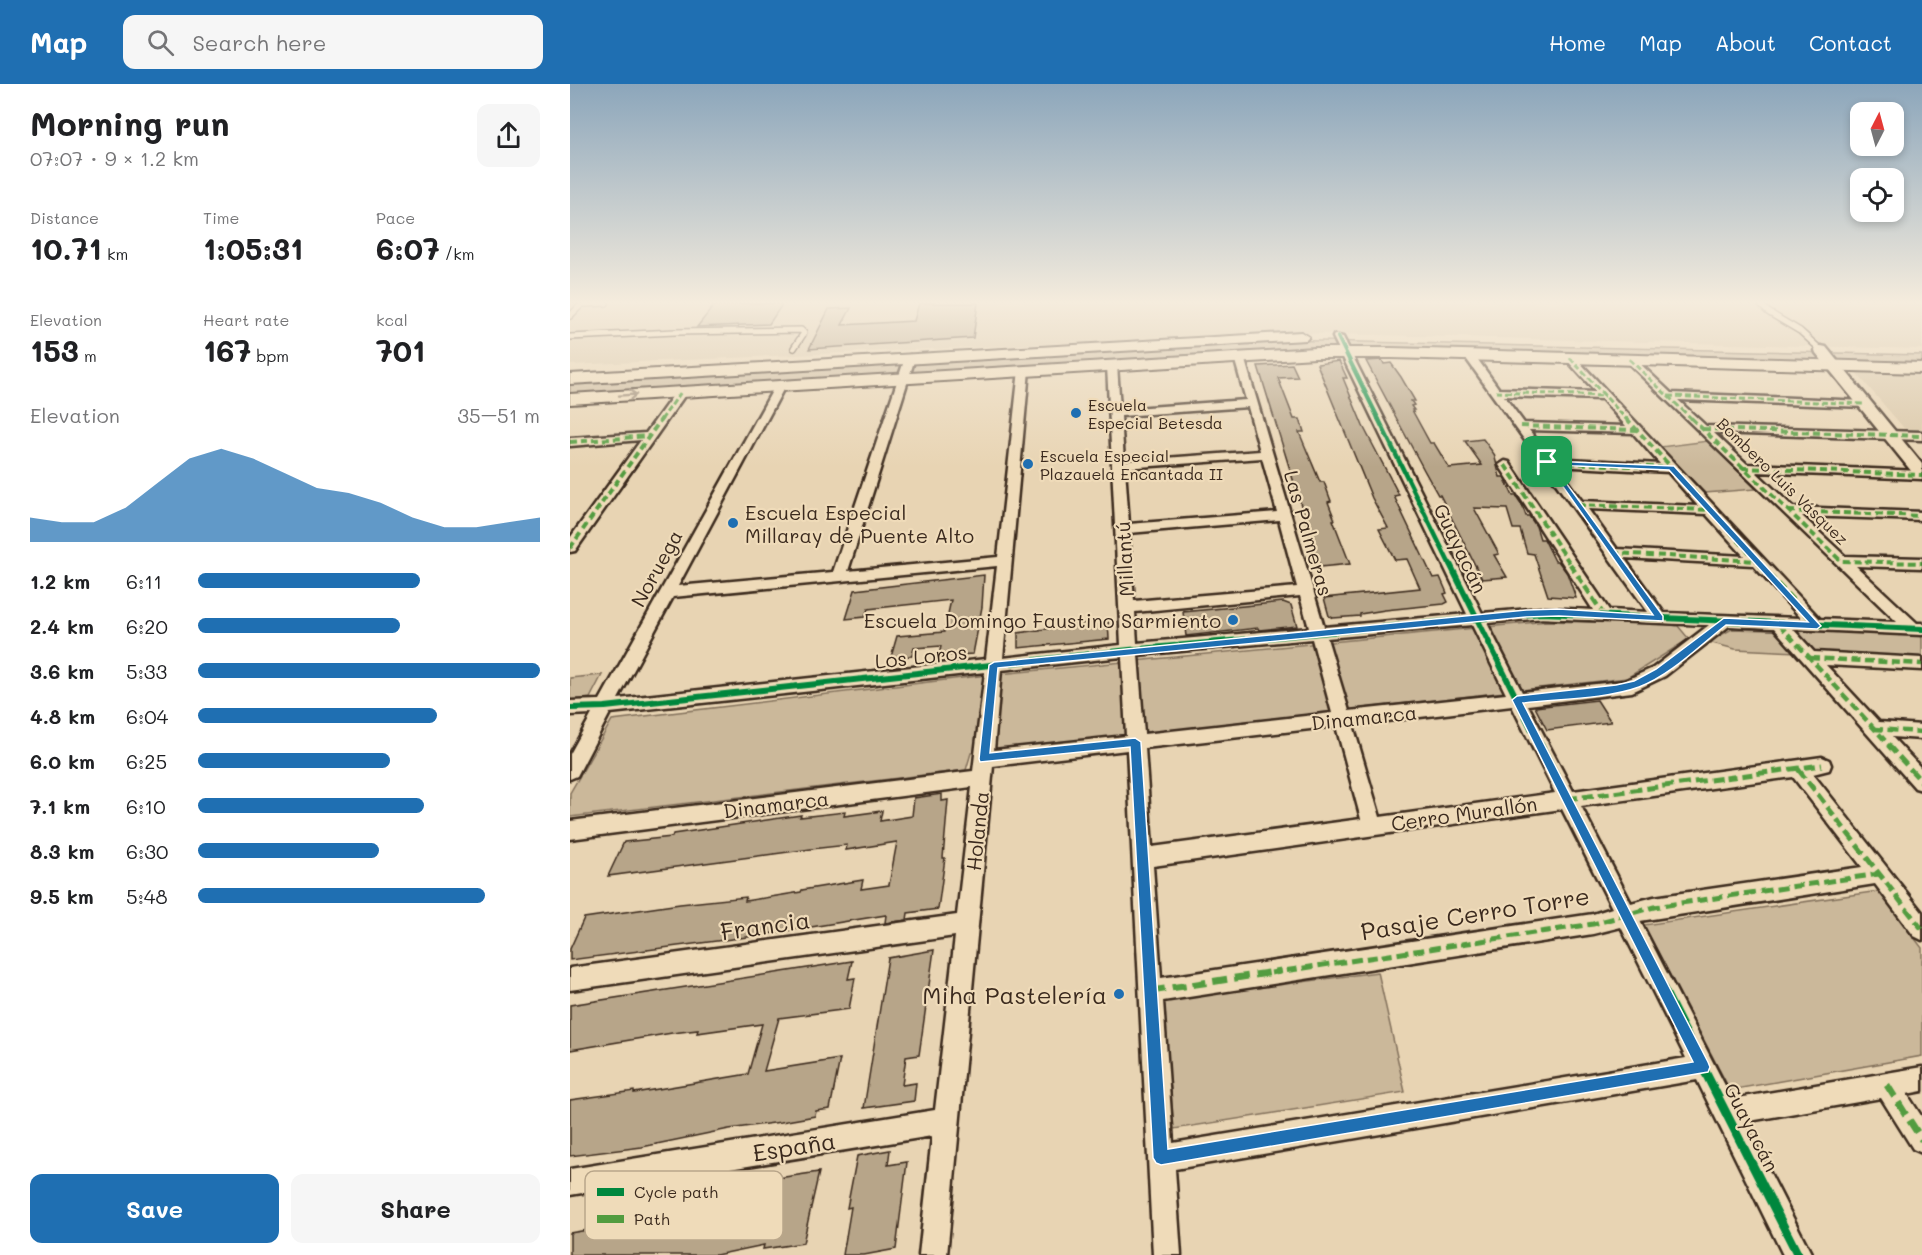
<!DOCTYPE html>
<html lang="en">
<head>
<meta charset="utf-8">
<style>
  :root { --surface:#fff; --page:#f6f6f6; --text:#202124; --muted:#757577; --accent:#1f6fb2 }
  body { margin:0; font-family:Mali,sans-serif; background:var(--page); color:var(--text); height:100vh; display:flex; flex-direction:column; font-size:22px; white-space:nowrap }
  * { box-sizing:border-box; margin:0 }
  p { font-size:20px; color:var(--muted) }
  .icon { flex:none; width:33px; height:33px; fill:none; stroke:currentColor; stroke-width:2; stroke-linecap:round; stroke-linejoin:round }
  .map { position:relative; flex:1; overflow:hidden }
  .sheet { display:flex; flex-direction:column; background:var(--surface); width:570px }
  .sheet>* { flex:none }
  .needle { width:39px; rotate:6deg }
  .controls { position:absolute; left:1280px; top:18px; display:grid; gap:12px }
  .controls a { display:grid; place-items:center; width:54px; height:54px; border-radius:12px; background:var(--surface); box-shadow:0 3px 9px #0003; font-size:30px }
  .pin { position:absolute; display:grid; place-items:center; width:51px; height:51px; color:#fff; margin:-26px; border-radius:12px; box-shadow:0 3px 9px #0006 }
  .round { display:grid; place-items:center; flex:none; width:63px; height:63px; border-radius:12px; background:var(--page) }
  .headline { display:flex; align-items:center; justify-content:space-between; height:102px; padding:0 30px }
  h1 { font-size:33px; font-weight:700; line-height:45px }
  .stats { display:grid; grid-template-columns:repeat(3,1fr); gap:9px; height:102px; padding:6px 30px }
  .stats div { display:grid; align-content:center }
  .stats b { font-size:30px; font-weight:700 }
  .stats small { font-size:16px; font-weight:400 }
  .stats p { font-size:16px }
  .chart { height:168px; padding:12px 30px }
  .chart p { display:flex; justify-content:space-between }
  .chart svg { width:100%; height:108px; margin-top:6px; fill:var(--accent); opacity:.7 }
  .cta { display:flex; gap:12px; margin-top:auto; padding:12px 30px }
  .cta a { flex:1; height:69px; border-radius:12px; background:var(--accent); color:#fff; font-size:24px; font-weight:700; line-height:69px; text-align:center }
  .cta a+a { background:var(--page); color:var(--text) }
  ul { padding:0 30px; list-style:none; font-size:20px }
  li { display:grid; grid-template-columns:96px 72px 1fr; align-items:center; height:45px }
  li i { height:15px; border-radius:8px; background:var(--accent) }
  header { display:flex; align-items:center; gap:36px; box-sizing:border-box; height:84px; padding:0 30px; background:var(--accent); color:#fff }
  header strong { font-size:28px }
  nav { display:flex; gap:33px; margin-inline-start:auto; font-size:21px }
  .search { width:420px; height:54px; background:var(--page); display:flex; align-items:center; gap:15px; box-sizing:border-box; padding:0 21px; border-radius:12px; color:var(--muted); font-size:22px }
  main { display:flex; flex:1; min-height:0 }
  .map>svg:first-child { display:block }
</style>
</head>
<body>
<header>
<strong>Map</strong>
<div class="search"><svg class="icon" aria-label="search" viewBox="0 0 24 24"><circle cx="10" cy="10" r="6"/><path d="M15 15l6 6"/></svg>Search here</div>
<nav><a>Home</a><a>Map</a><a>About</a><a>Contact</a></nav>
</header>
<main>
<section class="sheet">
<div class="headline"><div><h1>Morning run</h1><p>07:07 · 9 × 1.2 km</p></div><a class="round"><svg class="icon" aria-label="share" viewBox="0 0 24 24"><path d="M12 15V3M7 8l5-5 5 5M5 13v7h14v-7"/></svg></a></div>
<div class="stats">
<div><p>Distance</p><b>10.71<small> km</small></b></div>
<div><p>Time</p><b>1:05:31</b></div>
<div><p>Pace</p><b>6:07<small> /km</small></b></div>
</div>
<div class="stats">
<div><p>Elevation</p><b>153<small> m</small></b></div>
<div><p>Heart rate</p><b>167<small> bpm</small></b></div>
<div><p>kcal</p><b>701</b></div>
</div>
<div class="chart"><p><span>Elevation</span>35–51 m</p>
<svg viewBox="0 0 160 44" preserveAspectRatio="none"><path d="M0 44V34L10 36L20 36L30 30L40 20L50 10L60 6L70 10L80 16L90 22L100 24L110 28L120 34L130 38L140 38L150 36L160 34V44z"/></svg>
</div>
<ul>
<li><b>1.2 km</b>6:11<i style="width:65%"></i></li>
<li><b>2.4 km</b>6:20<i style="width:59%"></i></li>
<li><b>3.6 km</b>5:33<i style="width:100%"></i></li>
<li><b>4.8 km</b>6:04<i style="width:70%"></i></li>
<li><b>6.0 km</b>6:25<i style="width:56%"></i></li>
<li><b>7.1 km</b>6:10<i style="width:66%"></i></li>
<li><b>8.3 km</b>6:30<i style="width:53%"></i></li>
<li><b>9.5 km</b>5:48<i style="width:84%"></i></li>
</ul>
<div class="cta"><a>Save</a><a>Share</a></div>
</section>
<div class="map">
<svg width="1352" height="1171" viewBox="0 0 1352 1171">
  <rect width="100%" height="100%" fill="#e8d4b3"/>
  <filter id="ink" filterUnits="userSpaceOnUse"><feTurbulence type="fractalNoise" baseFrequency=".0167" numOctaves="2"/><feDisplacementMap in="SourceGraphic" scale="12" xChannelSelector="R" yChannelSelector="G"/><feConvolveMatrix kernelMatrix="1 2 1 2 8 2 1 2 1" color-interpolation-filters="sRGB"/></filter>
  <g filter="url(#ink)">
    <!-- built -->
    <g fill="#d9c6a6">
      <path d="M0,219H1352V265L725,249L0,281Z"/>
      <path d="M1283,285L1352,288V350H1339Z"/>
    </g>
    <!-- green -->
    <g fill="#cbb89a" stroke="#83715c" stroke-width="1.5">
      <path d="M708,256L1352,271V282L795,266L0,312V300Z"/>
      <path d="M1138,357L1186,405L1135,409L1090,363Z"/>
      <path d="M978,537L1093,540L1108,542L1119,555L1057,594L401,669L396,686L0,733V709L42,636L409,592Z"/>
      <path d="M1162,545L1352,550V574L1165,565L1138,558Z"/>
      <path d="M32,591L20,614L0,617V594Z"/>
      <path d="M1309,807L1352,864V972L1160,1006L1074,841Z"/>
      <path d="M808,888L835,1008L604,1045L593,916Z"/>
    </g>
    <!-- building -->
    <g fill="#b7a589" stroke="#3b2a1e" stroke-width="1.5">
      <path d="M146,219H213L199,240L127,243Z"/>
      <path d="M349,219H408L403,254L239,265L259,225L281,224L272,241L344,237Z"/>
      <path d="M812,276L814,280L821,279L831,293L845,317H841L844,321L841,322L844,326H842L860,359H864L879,384L912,381L895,357L913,355L924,370L930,393H934L943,412H946L952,421L956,432H959L966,442L970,455H974L985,477H988L997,489L1006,514L978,512L964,470L957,469L950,445H943L937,425L904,424L929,470L924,471L937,493L912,495L870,411H868L854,386L796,277Z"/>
      <path d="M769,277L777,294H773L793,342L829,411L824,412L863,494L870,493L877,509L874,510L878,518L874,520L815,526L790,530V532L763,534L759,532L754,514L850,504L837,475L825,476L809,445L818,444L802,414L747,280Z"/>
      <path d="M722,280L728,293L708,294L724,335H730L734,348H729L750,398H754L761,417L758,418L765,436H763L780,480L750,483L688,282Z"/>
      <path d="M414,491L412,523L403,570L369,572L371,562L344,564L342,572L321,573L327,552L374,548L381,516L298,525L295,533L276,535L285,506Z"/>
      <path d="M713,518L721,521L727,542L689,546L688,544L616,552L613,528Z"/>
      <path d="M538,536L539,555L448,564V549Z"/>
      <path d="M1027,616L1041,638L977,646L965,623Z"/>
      <path d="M372,710V717L378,716L373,774H375L368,825L338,829L337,836L315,839L316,831L185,852L0,876V865L14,834L110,820L176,813L175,817L231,808L232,806L293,796L291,805L319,801L327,758L276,766L277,761L241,765L38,792L54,758L102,753L103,750L231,731L230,733L275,728L274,732L312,727L310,737L342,732L344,714Z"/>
      <path d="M364,866L349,971L336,973L332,1001L346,999L344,1017L294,1024L318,874Z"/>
      <path d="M282,877L278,895L285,894L279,925L209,934L194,987L270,975L260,1025L246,1027L245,1032L211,1038L159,1045L72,1063L0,1072V1016L64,1007V1009L178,990L192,940L127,949L128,946L102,949L0,966V921Z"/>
      <path d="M320,1066L318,1081L337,1078L326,1165L294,1171H273L281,1123L277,1124L287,1072Z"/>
      <path d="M249,1088L233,1159L193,1165L194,1161L146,1171H0V1149L47,1141L53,1122L90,1115L89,1119L130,1111L123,1136L155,1129L160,1104L201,1095Z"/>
    </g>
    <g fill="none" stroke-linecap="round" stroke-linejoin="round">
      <!-- service casing -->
      <g stroke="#3b2a1e" stroke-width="8">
        <g id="service">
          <path d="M1189,219L1198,228L1230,247L1251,266"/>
          <path d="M13,220L36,219"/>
          <path d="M0,232L13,219"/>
          <path d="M0,253L105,248L231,246L234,249L224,264"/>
        </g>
      </g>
      <!-- minor casing -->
      <g stroke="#3b2a1e" stroke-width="5">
        <g id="minor">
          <path d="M764,251L773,253L912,529L972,524L1023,526L929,381L935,377L939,378L1039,526L1078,528L895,273V269H903L929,305L1026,308L995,274L1004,272L1250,535L1327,538L1054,275L1063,273L1101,309L1295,317L1301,320L1295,323L1108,316L1136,342L1352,348V356L1144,349L1177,380L1352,387V395L1186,388L1223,423L1352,428V436L1232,432L1275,472L1352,474V484L1286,482L1347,539H1352V551L1223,545L1244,568L1352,574V586L1256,581L1309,638L1352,641V655L1322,653L1352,685V706L1345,704L1204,544L1159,542L1095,592L1062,608L958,621L1003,707L1252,673L1259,676L1261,681L1259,686L1243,690L1352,828V856L1344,852L1305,800L1070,837L1162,1015L1352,983V1007L1337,1010L1352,1033V1069L1343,1065L1311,1014L1174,1038L1242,1171H1213L1127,996L605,1085L611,1171H583L557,666L423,682L377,1171H349L362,1052L0,1111V1085L365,1026L385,852L0,906V884L387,831L402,703L0,755V737L403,687L415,588L40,629L7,692L0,695V670L22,630L0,631V617L30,616L206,300L210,299L215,302L108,502L263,488L335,274L340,271L345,274L278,487L428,473L449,286L454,283L459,286L433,574L551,561L537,281L542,278L547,281L550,325L676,316L664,273L669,270L674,273L754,543L897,530L763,253ZM934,312L1032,315L1056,342L954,339ZM678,323L690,367L554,377L551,332ZM959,346L1063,349L1090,380L981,374ZM692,374L707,428L559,440L555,384ZM986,382L1098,388L1128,422L1012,417ZM1018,425L1136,430L1174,472L1047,465ZM709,436L727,503L564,517L559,449ZM1054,474L1183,481L1231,534L1094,529ZM427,482L416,575L48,615L103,513ZM730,512L739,544L567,559L565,528ZM972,534L1139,541L1083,584L1054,597L952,608L917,539ZM902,541L936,610L779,627L757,554ZM742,555L762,629L574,650L568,571ZM552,573L556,652L424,666L431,586ZM942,622L985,709L810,733L783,641ZM766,642L791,735L582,763L575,664ZM1223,693L1292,783L1084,813L1061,819L1011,722ZM992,725L1042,824L1023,830L591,894L583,782ZM1051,843L1116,974L603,1059L593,917L1023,850Z"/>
          <path d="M111,305L117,308L5,467L0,468V454L71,356L0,362V354L76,349L107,306Z"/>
        </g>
      </g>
      <!-- tertiary casing -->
      <g stroke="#3b2a1e" stroke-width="5">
        <path id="tertiary" d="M1251,262L1256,263L1352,380V395L1346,393L1246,269L1245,266L1246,263Z"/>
      </g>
      <!-- primary casing -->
      <g stroke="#3b2a1e" stroke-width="4">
        <g id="primary">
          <path d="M731,248L739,253L736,256L0,300V290Z"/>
          <path d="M745,264H822L1352,279V289L822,274H745L0,320V310Z"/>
        </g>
      </g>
      <!-- service -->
      <use href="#service" stroke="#efdbb9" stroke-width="5"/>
      <!-- minor -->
      <use href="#minor" fill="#efdbb9" fill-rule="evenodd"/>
      <!-- tertiary -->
      <use href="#tertiary" fill="#efdbb9" fill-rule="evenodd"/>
      <!-- primary -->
      <use href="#primary" fill="#efdbb9" fill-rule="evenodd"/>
      <!-- quiet-far4 -->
      <g stroke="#529c3f" stroke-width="3" stroke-dasharray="6 3" stroke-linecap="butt">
        <path d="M1000,274L1057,336"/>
        <path d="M1059,275L1123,336"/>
        <path d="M926,308L1035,312"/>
        <path d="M1098,312L1295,320"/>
        <path d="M91,336L111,308"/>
      </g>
      <!-- quiet-far3 -->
      <g stroke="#529c3f" stroke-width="4" stroke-dasharray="7 4" stroke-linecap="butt">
        <path d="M1056,334L1191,481"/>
        <path d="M1121,334L1271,477L1352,479"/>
        <path d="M951,342L1067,346"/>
        <path d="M1133,345L1352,352"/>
        <path d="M0,358L79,352"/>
        <path d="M977,378L1101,384"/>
        <path d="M935,381L1001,481"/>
        <path d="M1173,384L1352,391"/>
        <path d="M1008,421L1141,426"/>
        <path d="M1218,427L1352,432"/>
        <path d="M0,464L92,334"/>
        <path d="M1043,469L1187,477"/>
      </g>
      <!-- quiet-far2 -->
      <g stroke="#529c3f" stroke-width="4.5" stroke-dasharray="9 4.5" stroke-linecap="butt">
        <path d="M1000,480L1034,531"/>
        <path d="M1189,480L1247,542"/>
        <path d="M1209,540L1320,662"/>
        <path d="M1240,574L1352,580"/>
        <path d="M1304,645L1352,648"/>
      </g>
      <!-- quiet-far1 -->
      <g stroke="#529c3f" stroke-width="5" stroke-dasharray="11 5" stroke-linecap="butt">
        <path d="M1318,661L1352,698"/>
        <path d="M1228,685L1352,845"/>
        <path d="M997,715L1252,681"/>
        <path d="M701,889L1023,840L1084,823L1309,790"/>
      </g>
      <!-- quiet -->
      <g stroke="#529c3f" stroke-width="7" stroke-dasharray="14 7" stroke-linecap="butt">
        <path d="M581,907L711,887"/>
        <path d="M1317,1001L1352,1056"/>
        <path d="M591,1074L1133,983"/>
      </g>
      <!-- cycleway-far4 casing -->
      <g stroke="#efdbb9" stroke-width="6">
        <path id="cycleway-far4" d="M768,253L809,336"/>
      </g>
      <!-- cycleway-far3 casing -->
      <g stroke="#efdbb9" stroke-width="8">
        <path id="cycleway-far3" d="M808,334L880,481"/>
      </g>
      <!-- cycleway-far2 casing -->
      <g stroke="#efdbb9" stroke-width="10">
        <g id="cycleway-far2">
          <path d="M880,480L970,662"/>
          <path d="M0,624L35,623L559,566L972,529L1352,545"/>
        </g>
      </g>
      <!-- cycleway-far1 casing -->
      <g stroke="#efdbb9" stroke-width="11">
        <path id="cycleway-far1" d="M970,661L1085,889"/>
      </g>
      <!-- cycleway casing -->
      <g stroke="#efdbb9" stroke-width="13">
        <path id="cycleway" d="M1084,887L1228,1171"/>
      </g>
      <!-- cycleway-far4 -->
      <use href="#cycleway-far4" stroke="#00873e" stroke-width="4"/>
      <!-- cycleway-far3 -->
      <use href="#cycleway-far3" stroke="#00873e" stroke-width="4.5"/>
      <!-- cycleway-far2 -->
      <use href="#cycleway-far2" stroke="#00873e" stroke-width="6"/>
      <!-- cycleway-far1 -->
      <use href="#cycleway-far1" stroke="#00873e" stroke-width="8"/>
      <!-- cycleway -->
      <use href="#cycleway" stroke="#00873e" stroke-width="9"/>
    </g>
    <!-- one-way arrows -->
    <defs><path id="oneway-shaft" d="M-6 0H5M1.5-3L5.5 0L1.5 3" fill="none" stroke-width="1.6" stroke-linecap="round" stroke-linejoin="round" transform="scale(1.5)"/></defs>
    <use stroke="#95826c" href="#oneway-shaft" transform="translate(58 311) rotate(-4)"/>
  </g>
  <!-- sky -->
  <linearGradient id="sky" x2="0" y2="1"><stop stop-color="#8ca6bb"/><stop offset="0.57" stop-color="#f5ecdd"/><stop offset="1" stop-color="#f5ecdd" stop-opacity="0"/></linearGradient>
  <rect width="1352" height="383" fill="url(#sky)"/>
  <!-- route -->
  <path fill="#1f6fb2" stroke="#fff" stroke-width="1.5" fill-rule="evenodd" d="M975,377L1104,382L1251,542L1247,545L1156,541C1129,562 1101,591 1069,603C1036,615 989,615 953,619L1138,978L1140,983L1138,988L591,1081L586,1079L583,1074L560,663L410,678L409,675L419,581L424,578L956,526L989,525L1083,531ZM983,381L1099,386L1238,538L1154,534L1086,585L1064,597L1046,601L947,612L942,616L1123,978L598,1065L571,658L565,654L420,669L428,584L956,533L989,532L1093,537V532Z"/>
  <!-- markers -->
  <g fill="#1f6fb2" stroke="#efdbb9" stroke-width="2">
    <circle cx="506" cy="329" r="6"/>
    <circle cx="458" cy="380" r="6"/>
    <circle cx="163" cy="439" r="6"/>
    <circle cx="663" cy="536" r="6"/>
    <circle cx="549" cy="910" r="6"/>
  </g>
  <g text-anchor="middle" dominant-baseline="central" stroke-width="4.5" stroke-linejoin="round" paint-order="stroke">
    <!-- far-poi labels -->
    <g font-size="16" fill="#3b2a1e" stroke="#efdbb9" text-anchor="start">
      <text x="518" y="320">Escuela<tspan x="518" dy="18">Especial Betesda</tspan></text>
      <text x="470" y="371">Escuela Especial<tspan x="470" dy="18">Plazauela Encantada II</tspan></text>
    </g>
    <!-- far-street labels -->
    <g font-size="16" fill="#3b2a1e" stroke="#efdbb9">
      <text transform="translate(1213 397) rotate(44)">Bombero Luis Vásquez</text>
    </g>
    <!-- poi labels -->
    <g font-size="20" fill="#3b2a1e" stroke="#efdbb9" text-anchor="start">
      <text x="175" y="428">Escuela Especial<tspan x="175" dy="23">Millaray de Puente Alto</tspan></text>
      <text x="651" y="536" text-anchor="end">Escuela Domingo Faustino Sarmiento</text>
    </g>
    <!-- street labels -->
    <g font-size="20" fill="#3b2a1e" stroke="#efdbb9">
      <text transform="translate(739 449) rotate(74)">Las Palmeras</text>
      <text transform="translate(891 464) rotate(64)">Guayacán</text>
      <text transform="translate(554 475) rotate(-93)">Millantú</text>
      <text transform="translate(86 484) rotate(-61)">Noruega</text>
      <text transform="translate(351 572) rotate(-6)">Los Loros</text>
      <text transform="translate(794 633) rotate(-6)">Dinamarca</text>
      <text transform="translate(206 720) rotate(-7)">Dinamarca</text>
      <text transform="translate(894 729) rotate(-8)">Cerro Murallón</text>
      <text transform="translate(407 747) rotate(-84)">Holanda</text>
      <text transform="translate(1182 1043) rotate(63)">Guayacán</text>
    </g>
    <!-- near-street labels -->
    <g font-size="24" fill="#3b2a1e" stroke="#efdbb9">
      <text transform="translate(905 829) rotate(-9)">Pasaje Cerro Torre</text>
      <text transform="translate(195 841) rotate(-8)">Francia</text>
      <text transform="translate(224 1062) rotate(-9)">España</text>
    </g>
    <!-- near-poi labels -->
    <g font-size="24" fill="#3b2a1e" stroke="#efdbb9" text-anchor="end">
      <text x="537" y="910">Miha Pastelería</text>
    </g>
  </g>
  <!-- legend -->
  <rect x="15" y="1087" width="198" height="69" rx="9" fill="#efdbb9" stroke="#b9a68a" stroke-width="1.5"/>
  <rect x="27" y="1104" width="27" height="8" fill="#00873e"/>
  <rect x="27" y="1131" width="27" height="8" fill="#529c3f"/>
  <g font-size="16" fill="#3b2a1e">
    <text x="64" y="1114">Cycle path</text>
    <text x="64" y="1141">Path</text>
  </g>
</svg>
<div class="controls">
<a><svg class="needle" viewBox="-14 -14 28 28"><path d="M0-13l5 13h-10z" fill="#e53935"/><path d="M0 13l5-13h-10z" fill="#757577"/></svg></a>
<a><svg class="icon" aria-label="locate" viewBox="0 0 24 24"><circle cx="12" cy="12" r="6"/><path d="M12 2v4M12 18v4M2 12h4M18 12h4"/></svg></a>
</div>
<div class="pin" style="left:977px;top:378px;background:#1e9e55"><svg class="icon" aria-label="arrive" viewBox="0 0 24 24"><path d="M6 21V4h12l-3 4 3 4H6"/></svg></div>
</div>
</main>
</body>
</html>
